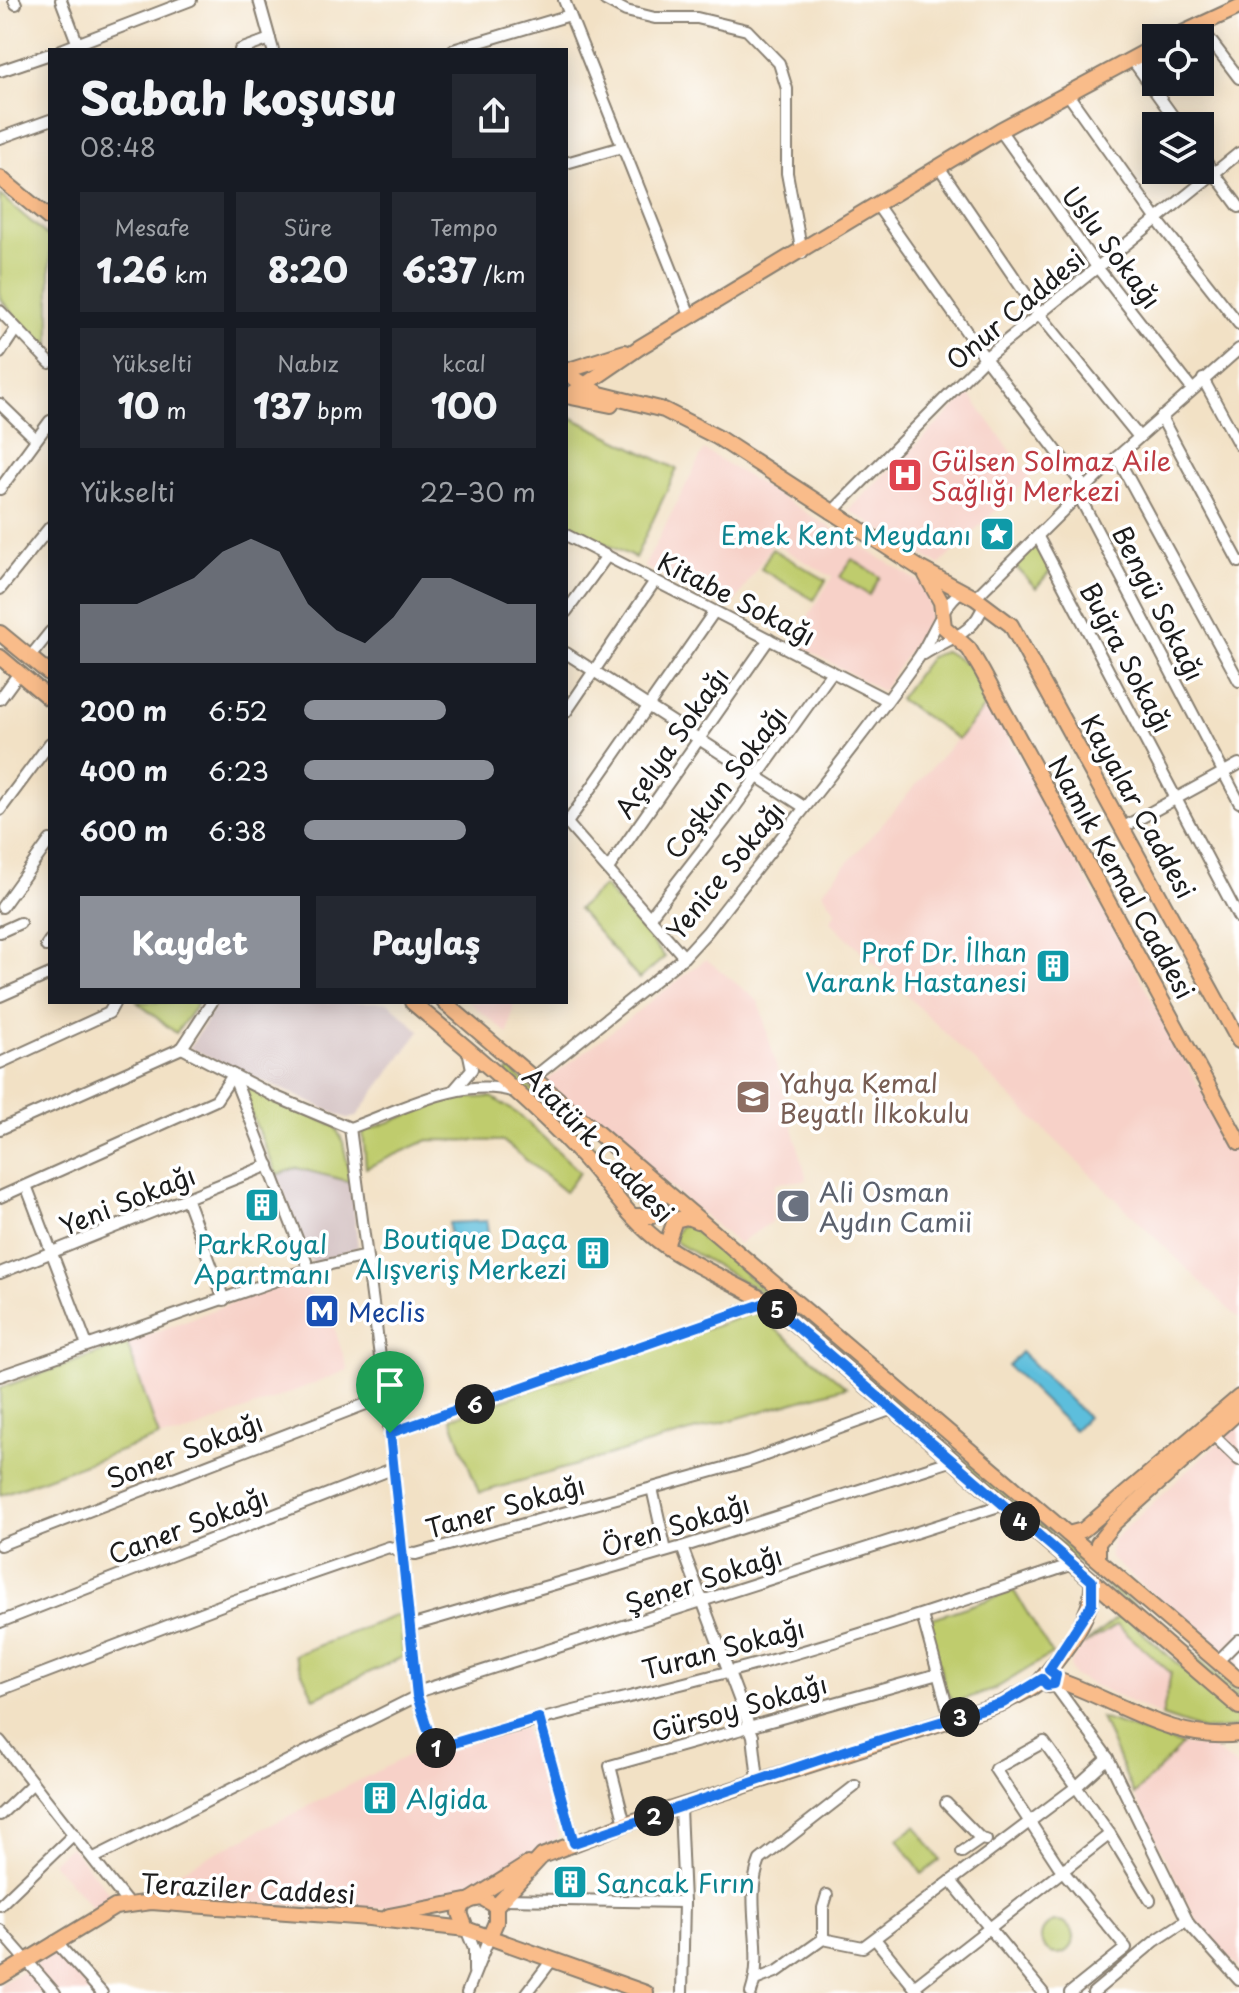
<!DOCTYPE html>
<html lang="tr">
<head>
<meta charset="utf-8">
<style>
  :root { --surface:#171b24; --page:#242831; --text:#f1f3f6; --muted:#9ea1a6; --accent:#8c9099 }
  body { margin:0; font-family:"Playpen Sans",sans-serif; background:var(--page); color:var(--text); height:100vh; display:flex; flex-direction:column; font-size:30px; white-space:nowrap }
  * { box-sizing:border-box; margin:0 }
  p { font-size:26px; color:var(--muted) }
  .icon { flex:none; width:44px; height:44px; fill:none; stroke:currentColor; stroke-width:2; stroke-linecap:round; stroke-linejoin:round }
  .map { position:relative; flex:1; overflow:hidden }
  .drawer { position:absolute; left:48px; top:48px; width:520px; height:956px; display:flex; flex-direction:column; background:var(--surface); border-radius:0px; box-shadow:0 4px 20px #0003 }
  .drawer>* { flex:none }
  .tools { position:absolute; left:1142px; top:24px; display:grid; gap:16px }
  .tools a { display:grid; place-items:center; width:72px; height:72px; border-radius:0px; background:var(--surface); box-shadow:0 4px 20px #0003; font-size:40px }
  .pin { position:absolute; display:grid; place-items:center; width:68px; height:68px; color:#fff; margin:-82px -34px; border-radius:50% 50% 50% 0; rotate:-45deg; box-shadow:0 0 8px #0007 }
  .pin .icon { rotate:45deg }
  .km { position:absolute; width:40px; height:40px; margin:-20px; border-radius:50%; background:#222; color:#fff; font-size:22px; line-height:40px; text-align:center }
  .round { display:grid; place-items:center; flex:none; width:84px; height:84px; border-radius:0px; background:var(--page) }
  .overview { display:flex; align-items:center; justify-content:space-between; height:136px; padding:0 32px }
  h1 { font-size:44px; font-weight:800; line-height:60px }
  .figures { display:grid; grid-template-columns:repeat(3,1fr); gap:12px; height:136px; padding:8px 32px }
  .figures div { display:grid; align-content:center; border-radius:0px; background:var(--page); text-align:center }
  .figures b { font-size:34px; font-weight:800 }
  .figures small { font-size:22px; font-weight:400 }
  .figures p { font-size:22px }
  .chart { height:224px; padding:16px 32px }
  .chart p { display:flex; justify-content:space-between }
  .chart svg { width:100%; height:144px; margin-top:8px; fill:var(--accent); opacity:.7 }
  .cta { display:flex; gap:16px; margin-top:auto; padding:16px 32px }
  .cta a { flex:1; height:92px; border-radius:0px; background:var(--accent); color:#fff; font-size:32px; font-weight:800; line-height:92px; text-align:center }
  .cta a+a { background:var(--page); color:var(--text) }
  ul { padding:0 32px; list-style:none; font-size:26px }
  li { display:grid; grid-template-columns:128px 96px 1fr; align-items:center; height:60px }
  li i { height:20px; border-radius:10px; background:var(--accent) }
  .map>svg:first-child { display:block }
</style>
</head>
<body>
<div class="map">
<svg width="1239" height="1993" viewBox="0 0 1239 1993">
  <rect width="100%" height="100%" fill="#fff"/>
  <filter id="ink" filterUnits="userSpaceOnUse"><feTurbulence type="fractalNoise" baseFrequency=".0125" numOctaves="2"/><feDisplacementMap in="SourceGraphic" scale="16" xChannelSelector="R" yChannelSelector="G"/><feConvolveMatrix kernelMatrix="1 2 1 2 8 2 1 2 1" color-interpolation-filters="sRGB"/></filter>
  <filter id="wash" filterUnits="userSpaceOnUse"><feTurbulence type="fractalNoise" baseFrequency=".006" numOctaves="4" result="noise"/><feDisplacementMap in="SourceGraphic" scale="32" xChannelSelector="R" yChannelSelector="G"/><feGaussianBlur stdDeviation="1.8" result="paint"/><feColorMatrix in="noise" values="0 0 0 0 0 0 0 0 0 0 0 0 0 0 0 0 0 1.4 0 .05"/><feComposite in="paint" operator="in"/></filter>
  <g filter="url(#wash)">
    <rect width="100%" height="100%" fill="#f2e1c5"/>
    <!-- built -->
    <g fill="#f7d1c8">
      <path d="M969,394L1030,477L939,565L848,510Z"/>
      <path d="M704,450L921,583L929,597L930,619L882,691L793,642L832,577L773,543L732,607L644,567Z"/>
      <path d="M989,702L1239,1159V1319L830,921L836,911L822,892Z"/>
      <path d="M706,959L759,1002L807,1180L775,1183L771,1222L738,1244L545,1082Z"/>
      <path d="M469,1002H514L508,1034Z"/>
      <path d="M292,1280L327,1305L348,1370L181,1435L159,1437L127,1343Z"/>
      <path d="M1239,1423V1668L1109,1557L1113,1540Z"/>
      <path d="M1117,1624L1171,1673L1162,1716L1074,1676L1070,1664L1083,1645Z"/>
      <path d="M524,1727L559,1837L475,1887L422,1904L352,1910L136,1893L423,1748L434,1751Z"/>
      <path d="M1182,1745L1211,1747L1239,1768V1969L1199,1926L1134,1795Z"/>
      <path d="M70,1846L114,1898L95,1911L52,1862Z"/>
      <path d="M57,1951L93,1993H0V1984Z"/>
    </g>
    <!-- industrial -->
    <g fill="#d2bfc0">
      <path d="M218,1002H388L420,1031L357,1116L348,1119L189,1048Z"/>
      <path d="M297,1168L351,1182L358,1247L312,1264L277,1175Z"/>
    </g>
    <!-- green -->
    <g fill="#bfcc6d" stroke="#6e7444" stroke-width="2">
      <path d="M0,195L50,238V346L37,340L0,299Z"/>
      <path d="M566,415L677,469L635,558L566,525Z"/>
      <path d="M1036,545L1053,568L1036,588L1015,566Z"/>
      <path d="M772,549L826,580L814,600L761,569Z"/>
      <path d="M852,559L880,577L869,595L840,577Z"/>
      <path d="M945,651L968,665L989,702L958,739L899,699L930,657Z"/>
      <path d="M604,886L665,957L639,979L578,909Z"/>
      <path d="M137,1002H199L176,1033Z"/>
      <path d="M510,1069L651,1198V1211L640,1210L574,1134L506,1074Z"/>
      <path d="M238,1083L335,1126L343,1142L351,1182L297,1168L277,1175Z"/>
      <path d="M492,1097L521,1116L580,1172L565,1192L503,1141L428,1140L366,1168L363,1132L450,1099Z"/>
      <path d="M688,1225L1239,1693V1700L758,1290L677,1243L674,1237L679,1227Z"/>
      <path d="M755,1312L846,1387L479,1493L451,1418Z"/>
      <path d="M127,1343L159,1437L0,1495V1388Z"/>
      <path d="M1014,1591L1052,1654L993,1690L954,1702L947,1693L927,1620Z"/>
      <path d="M400,1614L403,1657L314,1698L294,1655Z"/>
      <path d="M1122,1614L1239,1719V1727L1203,1730L1162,1716L1171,1673L1117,1625L1083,1645Z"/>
      <path d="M1101,1718L1182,1745L1134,1795Z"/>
      <path d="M916,1826L940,1860L922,1874L898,1839Z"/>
      <circle cx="1057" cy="1938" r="16"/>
    </g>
    <!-- water -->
    <g fill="#5dbedc" stroke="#3c6d7c" stroke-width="2">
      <path d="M487,1221L488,1238L450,1241L449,1223Z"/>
      <path d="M1021,1352L1087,1417L1074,1430L1008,1366Z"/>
    </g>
  </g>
  <g filter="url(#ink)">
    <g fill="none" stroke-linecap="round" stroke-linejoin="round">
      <!-- minor casing -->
      <g stroke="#877e70" stroke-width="14">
        <g id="minor">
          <path d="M14,0L16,4"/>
          <path d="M61,0L80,50"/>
          <path d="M259,0L273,50"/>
          <path d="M564,0L691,318"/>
          <path d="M605,0L626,11L655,18H697L747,30L779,63L787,89V173L802,253"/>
          <path d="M1198,24L1239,78"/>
          <path d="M61,50L191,0"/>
          <path d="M240,50L270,39"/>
          <path d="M453,50L570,15"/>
          <path d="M1131,58L1180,126"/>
          <path d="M0,71L50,54"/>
          <path d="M1067,93L1158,221L1239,324"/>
          <path d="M1000,130L1097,267L1192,389"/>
          <path d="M0,138L50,120"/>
          <path d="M1200,154L1239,207"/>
          <path d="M566,163L622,147"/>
          <path d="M939,167L1040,315L1139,437"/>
          <path d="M877,205L985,358L1086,489"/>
          <path d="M0,311L50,363"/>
          <path d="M0,353L16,329"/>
          <path d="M1203,379L1239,445"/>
          <path d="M0,404L35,438"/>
          <path d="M1161,417L1239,562"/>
          <path d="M1117,457L1239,681"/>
          <path d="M0,489L50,421"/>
          <path d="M1079,496L1239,802"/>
          <path d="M831,513L985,358L1239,153"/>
          <path d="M566,535L887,700"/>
          <path d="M1038,537L1239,918"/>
          <path d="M0,589L50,527"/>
          <path d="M975,598L1117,457L1239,349"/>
          <path d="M566,612L607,556"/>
          <path d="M566,653L804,807"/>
          <path d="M924,654C948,638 974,635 984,604"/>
          <path d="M30,657L50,632"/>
          <path d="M0,699L19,673"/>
          <path d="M566,712L655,581"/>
          <path d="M0,810L50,743"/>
          <path d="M566,822L684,957"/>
          <path d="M567,823L714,612"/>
          <path d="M1124,827L1239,764"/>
          <path d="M608,869L769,639"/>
          <path d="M2,907L50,840"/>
          <path d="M650,917L730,814L832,672"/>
          <path d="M0,932L20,923"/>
          <path d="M46,946L50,940"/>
          <path d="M0,996L50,974"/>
          <path d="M182,1048L274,1096L350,1128C399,1111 462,1075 514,1092"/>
          <path d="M182,1048L212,1002"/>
          <path d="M0,1063L109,1013L115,1002"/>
          <path d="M233,1075L309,1269"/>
          <path d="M533,1078L684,957L707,932C777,841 852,752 919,657C931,639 944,602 961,592"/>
          <path d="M454,1090L472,1069L468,1050"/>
          <path d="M350,1128L390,1433L417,1696L434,1749C531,1720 629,1698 727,1672C844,1642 959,1602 1073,1564"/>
          <path d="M0,1129L182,1048"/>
          <path d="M27,1188L87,1345"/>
          <path d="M0,1197L216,1100L233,1075"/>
          <path d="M187,1200L224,1300"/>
          <path d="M0,1273L269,1165"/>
          <path d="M0,1376L309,1269L366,1256"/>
          <path d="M390,1433L768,1302"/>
          <path d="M1213,1435L1239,1460"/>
          <path d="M652,1488L666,1551"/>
          <path d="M0,1545L384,1397"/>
          <path d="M682,1547L753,1736L758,1780"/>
          <path d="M922,1615L951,1721"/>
          <path d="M0,1622L392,1469"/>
          <path d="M410,1626L682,1547L950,1461"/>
          <path d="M1218,1661L1239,1640"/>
          <path d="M1054,1684L1108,1758L1189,1924L1239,1980"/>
          <path d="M0,1690L230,1602L389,1547L402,1553L416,1554L749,1461L890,1410"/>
          <path d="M417,1692L1002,1505"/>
          <path d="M539,1718L574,1843"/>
          <path d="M0,1741L129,1905"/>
          <path d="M946,1803L981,1839"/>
          <path d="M680,1808L684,1902L682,1993"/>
          <path d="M0,1815L33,1783"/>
          <path d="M625,1824L610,1766L938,1674"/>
          <path d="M962,1852L981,1839L986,1840"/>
          <path d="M94,1858L417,1696"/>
          <path d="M951,1881L1043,1993"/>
          <path d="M502,1899L684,1902"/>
          <path d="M0,1905L74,1834"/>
          <path d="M466,1929L474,1949V1971"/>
          <path d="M0,1930L55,1993"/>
          <path d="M823,1939V1908L827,1895"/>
          <path d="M875,1939L919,1993"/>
          <path d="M55,1941L102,1993"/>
          <path d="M755,1980L778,1971L823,1939L863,1947L1076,1787L1108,1758"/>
          <path d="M914,1987L1110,1834"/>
          <path d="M467,1993L489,1938"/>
          <path d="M527,1993L552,1960"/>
          <path d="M751,1993C766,1949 743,1902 760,1860L855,1786"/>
          <path d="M1070,1993L1126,1948L1058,1865L995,1769L1044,1742L1110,1834L1150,1900"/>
          <path d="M1093,1993L1155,1941L1187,1920"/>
        </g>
      </g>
      <!-- major casing -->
      <g stroke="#877e70" stroke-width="18">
        <g id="major">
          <path d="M1172,38L1239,7"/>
          <path d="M0,178L50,219"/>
          <path d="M566,371L625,352"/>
          <path d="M566,373L600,394L664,410L717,437L921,569L975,598L1011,625L1239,1041"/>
          <path d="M573,393L640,347L1000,130L1156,46"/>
          <path d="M566,396L611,405"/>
          <path d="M926,575L941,602L944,627L969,649L982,671L1239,1142"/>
          <path d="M0,633L50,674"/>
          <path d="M0,657L50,699"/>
          <path d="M412,1002C470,1051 529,1099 581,1155C608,1184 631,1222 664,1245C699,1270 741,1284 776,1308L1239,1707"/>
          <path d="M444,1002L1239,1680"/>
          <path d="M634,1216H652L657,1213L662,1190"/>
          <path d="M666,1246L675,1220L687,1217L697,1221"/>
          <path d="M1068,1534L1083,1530L1239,1397"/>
          <path d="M1098,1559V1543L1114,1523L1239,1411"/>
          <path d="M1042,1679L1049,1685L1057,1680C1116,1700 1174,1743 1239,1734"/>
          <path d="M496,1906L542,1856L625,1824L1003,1703C1013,1697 1034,1689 1041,1680C1062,1654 1095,1617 1092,1581"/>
          <path d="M389,1916L482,1898L496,1906"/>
          <path d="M466,1929L460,1913L463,1905L528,1864"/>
          <path d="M489,1938L496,1922V1906"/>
          <path d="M0,1977L115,1907L151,1902L369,1918L466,1929L646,1993"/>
        </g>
      </g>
      <!-- minor -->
      <use href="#minor" stroke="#fff" stroke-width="10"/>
      <!-- major -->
      <use href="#major" stroke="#f9bc8a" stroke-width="14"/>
    </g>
  </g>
  <g fill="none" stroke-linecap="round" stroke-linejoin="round" filter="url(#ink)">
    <!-- route casing -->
    <g stroke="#fff" stroke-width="16">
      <path id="route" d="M768,1302L1092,1581V1604L1049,1670L1056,1675L1054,1684L1047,1685L1042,1679L1003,1703L854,1748L574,1843L539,1718L434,1749L417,1696L390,1433Z"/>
    </g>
    <!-- route -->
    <use href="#route" stroke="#1a73e8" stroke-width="10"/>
  </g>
  <!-- icons -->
  <defs>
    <g id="hospital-square" transform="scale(1.8)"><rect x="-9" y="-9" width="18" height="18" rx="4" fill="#e0444e" stroke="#fff"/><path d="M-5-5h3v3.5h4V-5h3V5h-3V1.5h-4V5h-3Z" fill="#fff"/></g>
    <g id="sight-square" transform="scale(1.8)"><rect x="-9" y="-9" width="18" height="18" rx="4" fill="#0f9aa8" stroke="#fff"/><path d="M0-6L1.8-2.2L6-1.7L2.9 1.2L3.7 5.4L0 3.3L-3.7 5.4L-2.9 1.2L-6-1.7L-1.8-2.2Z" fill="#fff"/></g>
    <g id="building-square" transform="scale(1.8)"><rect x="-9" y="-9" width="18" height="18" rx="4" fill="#0f9aa8" stroke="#fff"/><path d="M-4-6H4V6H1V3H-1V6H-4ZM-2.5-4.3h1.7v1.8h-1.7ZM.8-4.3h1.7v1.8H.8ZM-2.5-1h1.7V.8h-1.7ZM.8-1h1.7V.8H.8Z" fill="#fff"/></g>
    <g id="school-square" transform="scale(1.8)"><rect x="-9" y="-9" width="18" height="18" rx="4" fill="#8d6e63" stroke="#fff"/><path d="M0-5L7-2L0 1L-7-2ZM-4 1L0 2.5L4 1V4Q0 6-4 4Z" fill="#fff"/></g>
    <g id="mosque-square" transform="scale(1.8)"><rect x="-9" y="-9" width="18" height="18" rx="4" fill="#6b7280" stroke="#fff"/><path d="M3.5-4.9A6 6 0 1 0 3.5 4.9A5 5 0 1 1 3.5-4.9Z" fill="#fff"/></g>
    <g id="metro-square" transform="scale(1.8)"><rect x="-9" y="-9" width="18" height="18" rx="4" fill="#1a4fb4" stroke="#fff"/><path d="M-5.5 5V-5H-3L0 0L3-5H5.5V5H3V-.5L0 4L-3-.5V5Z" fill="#fff"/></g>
  </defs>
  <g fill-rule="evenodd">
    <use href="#hospital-square" x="905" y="475"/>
    <use href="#sight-square" x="997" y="534"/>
    <use href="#building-square" x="1053" y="966"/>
    <use href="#school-square" x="753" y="1097"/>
    <use href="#building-square" x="262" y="1205"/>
    <use href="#mosque-square" x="793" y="1206"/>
    <use href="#building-square" x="593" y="1253"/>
    <use href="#metro-square" x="322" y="1311"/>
    <use href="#building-square" x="380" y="1798"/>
    <use href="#building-square" x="570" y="1882"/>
  </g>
  <g text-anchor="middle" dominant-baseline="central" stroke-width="7" stroke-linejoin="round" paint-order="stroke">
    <!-- street labels -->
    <g font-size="26" fill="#1c1c1c" stroke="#fff">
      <text transform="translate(1112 247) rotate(53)">Uslu Sokağı</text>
      <text transform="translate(1015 309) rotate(-40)">Onur Caddesi</text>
      <text transform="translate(737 598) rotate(27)">Kitabe Sokağı</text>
      <text transform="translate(1159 603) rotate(63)">Bengü Sokağı</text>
      <text transform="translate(1127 657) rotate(62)">Buğra Sokağı</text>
      <text transform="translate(671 742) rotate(-55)">Açelya Sokağı</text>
      <text transform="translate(725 782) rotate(-53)">Coşkun Sokağı</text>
      <text transform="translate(1139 806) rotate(61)">Kayalar Caddesi</text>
      <text transform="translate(725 870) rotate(-51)">Yenice Sokağı</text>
      <text transform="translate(1122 877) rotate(61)">Namık Kemal Caddesi</text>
      <text transform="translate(599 1144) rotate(46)">Atatürk Caddesi</text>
      <text transform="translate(127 1200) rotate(-22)">Yeni Sokağı</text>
      <text transform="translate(184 1450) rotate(-21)">Soner Sokağı</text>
      <text transform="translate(505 1506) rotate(-16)">Taner Sokağı</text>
      <text transform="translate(188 1525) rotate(-21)">Caner Sokağı</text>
      <text transform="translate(675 1525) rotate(-17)">Ören Sokağı</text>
      <text transform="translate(703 1579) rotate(-18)">Şener Sokağı</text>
      <text transform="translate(723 1648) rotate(-15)">Turan Sokağı</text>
      <text transform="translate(739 1707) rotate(-16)">Gürsoy Sokağı</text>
      <text transform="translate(248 1888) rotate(3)">Teraziler Caddesi</text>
    </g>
    <!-- health labels -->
    <g font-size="26" fill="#be3a42" stroke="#fff" text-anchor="start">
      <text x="931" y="460">Gülsen Solmaz Aile<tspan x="931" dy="30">Sağlığı Merkezi</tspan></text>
    </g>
    <!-- culture labels -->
    <g font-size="26" fill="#0d838f" stroke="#fff" text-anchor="end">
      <text x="971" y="534">Emek Kent Meydanı</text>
      <text x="1027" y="951">Prof Dr. İlhan<tspan x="1027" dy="30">Varank Hastanesi</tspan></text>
      <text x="567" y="1238">Boutique Daça<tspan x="567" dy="30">Alışveriş Merkezi</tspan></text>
      <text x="262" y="1243" text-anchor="middle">ParkRoyal<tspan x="262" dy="30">Apartmanı</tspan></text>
      <text x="406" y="1798" text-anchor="start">Algida</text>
      <text x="596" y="1882" text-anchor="start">Sancak Fırın</text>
    </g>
    <!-- education labels -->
    <g font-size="26" fill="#785e54" stroke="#fff" text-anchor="start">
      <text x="779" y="1082">Yahya Kemal<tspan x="779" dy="30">Beyatlı İlkokulu</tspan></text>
    </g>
    <!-- worship labels -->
    <g font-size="26" fill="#5b616d" stroke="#fff" text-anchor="start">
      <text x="819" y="1191">Ali Osman<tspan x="819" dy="30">Aydın Camii</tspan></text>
    </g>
    <!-- transit labels -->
    <g font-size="26" fill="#164399" stroke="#fff" text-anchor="start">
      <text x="348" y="1311">Meclis</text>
    </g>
  </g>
</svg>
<div class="tools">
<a><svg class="icon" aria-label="locate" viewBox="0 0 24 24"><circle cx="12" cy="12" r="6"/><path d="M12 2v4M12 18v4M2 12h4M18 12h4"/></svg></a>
<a><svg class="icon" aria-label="layers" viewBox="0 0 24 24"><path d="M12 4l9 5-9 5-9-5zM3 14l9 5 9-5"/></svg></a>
</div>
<div class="pin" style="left:390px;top:1433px;background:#1e9e55"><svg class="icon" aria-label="arrive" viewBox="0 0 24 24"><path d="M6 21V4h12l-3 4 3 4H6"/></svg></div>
<b class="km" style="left:436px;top:1748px">1</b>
<b class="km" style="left:654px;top:1816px">2</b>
<b class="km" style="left:960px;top:1717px">3</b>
<b class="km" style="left:1020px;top:1521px">4</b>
<b class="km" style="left:777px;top:1309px">5</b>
<b class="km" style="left:475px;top:1404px">6</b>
<section class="drawer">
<div class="overview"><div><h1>Sabah koşusu</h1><p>08:48</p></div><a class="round"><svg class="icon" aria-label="share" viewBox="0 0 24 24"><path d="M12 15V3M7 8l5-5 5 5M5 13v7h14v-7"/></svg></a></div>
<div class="figures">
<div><p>Mesafe</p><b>1.26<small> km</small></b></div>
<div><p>Süre</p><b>8:20</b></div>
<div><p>Tempo</p><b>6:37<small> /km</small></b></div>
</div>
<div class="figures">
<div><p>Yükselti</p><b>10<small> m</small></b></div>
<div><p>Nabız</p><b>137<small> bpm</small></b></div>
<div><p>kcal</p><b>100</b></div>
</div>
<div class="chart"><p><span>Yükselti</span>22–30 m</p>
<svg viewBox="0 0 160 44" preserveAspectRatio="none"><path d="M0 44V26L10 26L20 26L30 22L40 18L50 10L60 6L70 10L80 26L90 34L100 38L110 30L120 18L130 18L140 22L150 26L160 26V44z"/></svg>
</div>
<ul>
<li><b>200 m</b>6:52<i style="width:61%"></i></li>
<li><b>400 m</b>6:23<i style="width:82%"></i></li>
<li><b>600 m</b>6:38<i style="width:70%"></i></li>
</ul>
<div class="cta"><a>Kaydet</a><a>Paylaş</a></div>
</section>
</div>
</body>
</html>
